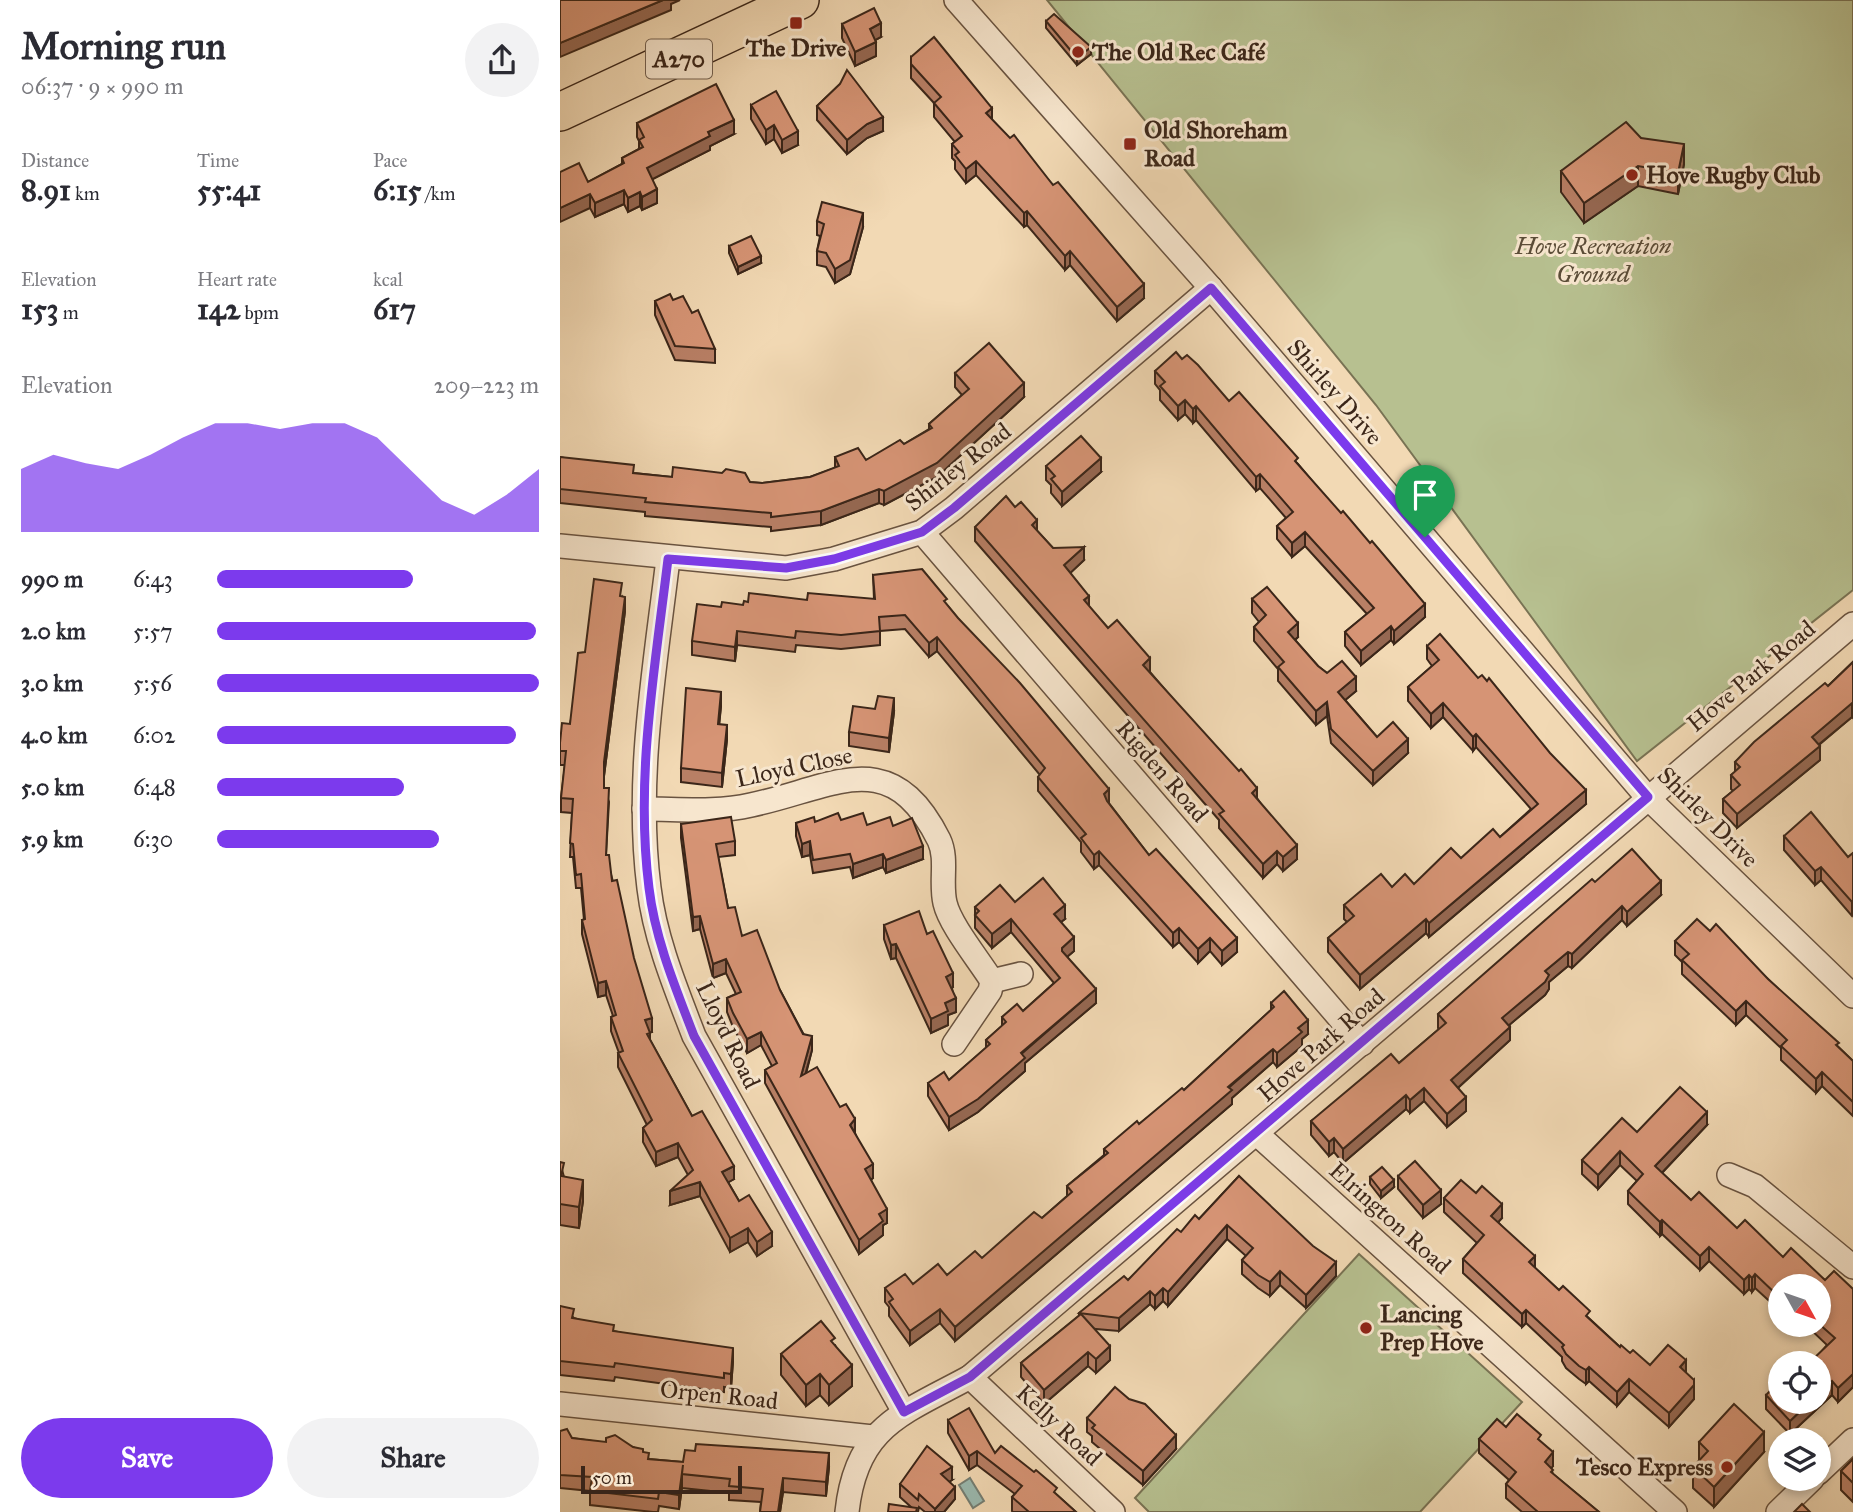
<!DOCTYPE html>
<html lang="en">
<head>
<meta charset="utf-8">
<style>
  :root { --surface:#fff; --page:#f2f2f3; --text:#2b2b33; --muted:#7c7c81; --accent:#7c3aed }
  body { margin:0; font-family:"IM FELL Great Primer",serif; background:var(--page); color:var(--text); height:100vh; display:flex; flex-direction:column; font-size:26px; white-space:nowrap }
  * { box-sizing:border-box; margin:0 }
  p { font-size:23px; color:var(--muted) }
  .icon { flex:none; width:38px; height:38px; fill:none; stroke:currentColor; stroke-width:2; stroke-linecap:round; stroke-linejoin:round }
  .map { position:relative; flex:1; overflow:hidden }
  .side { display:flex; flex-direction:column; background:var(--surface); width:560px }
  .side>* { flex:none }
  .needle { width:46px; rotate:130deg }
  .buttons { position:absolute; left:1208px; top:1274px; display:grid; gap:14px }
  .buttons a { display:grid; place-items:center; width:63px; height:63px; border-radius:50%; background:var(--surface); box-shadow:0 4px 10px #0003; font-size:35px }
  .scale { position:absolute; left:21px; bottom:18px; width:161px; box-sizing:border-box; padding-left:7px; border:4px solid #3b2619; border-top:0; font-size:19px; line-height:24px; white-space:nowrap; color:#3b2619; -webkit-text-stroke:5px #f7e6ce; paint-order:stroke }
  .pin { position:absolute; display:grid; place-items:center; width:60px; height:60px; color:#fff; margin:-72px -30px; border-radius:50% 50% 50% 0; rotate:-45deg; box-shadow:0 0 7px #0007 }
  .pin .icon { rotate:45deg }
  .round { display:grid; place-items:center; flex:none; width:74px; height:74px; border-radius:37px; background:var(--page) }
  .head { display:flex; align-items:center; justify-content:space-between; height:119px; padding:0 21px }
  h1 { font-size:38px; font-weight:800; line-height:52px }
  .metrics { display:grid; grid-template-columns:repeat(3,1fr); gap:10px; height:119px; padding:7px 21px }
  .metrics div { display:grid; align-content:center }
  .metrics b { font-size:30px; font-weight:800 }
  .metrics small { font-size:19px; font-weight:400 }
  .metrics p { font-size:19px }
  .chart { height:196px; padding:14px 21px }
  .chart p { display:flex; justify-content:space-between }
  .chart svg { width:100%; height:126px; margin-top:7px; fill:var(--accent); opacity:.7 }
  .primary-button { display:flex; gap:14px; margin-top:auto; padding:14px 21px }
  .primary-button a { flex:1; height:80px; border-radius:42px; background:var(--accent); color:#fff; font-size:28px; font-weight:800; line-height:80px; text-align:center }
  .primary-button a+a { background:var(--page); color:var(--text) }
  ul { padding:0 21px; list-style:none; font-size:23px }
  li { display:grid; grid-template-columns:112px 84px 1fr; align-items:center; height:52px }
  li i { height:18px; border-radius:9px; background:var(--accent) }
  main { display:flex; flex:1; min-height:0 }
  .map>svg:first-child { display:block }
</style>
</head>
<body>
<main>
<section class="side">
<div class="head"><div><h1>Morning run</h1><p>06:37 · 9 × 990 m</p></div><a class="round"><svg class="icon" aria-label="share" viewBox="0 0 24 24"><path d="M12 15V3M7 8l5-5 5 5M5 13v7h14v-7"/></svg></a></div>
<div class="metrics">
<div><p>Distance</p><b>8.91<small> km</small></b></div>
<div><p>Time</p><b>55:41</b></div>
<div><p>Pace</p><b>6:15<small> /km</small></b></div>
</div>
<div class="metrics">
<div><p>Elevation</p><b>153<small> m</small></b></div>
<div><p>Heart rate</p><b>142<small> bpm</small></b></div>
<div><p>kcal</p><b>617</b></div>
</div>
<div class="chart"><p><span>Elevation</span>209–223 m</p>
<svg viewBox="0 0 160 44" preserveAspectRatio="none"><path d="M0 44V22L10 17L20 20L30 22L40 17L50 11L60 6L70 6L80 8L90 6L100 6L110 11L120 22L130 33L140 38L150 31L160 22V44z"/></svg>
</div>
<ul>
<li><b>990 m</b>6:43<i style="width:61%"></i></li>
<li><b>2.0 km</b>5:57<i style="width:99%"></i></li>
<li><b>3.0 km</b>5:56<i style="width:100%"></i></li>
<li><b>4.0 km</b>6:02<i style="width:93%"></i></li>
<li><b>5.0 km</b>6:48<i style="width:58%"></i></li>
<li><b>5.9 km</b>6:30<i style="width:69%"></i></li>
</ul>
<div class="primary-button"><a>Save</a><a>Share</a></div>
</section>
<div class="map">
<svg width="1293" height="1512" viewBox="0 0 1293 1512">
  <rect width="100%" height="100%" fill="#f2d9b4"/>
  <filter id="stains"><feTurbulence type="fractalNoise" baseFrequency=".00286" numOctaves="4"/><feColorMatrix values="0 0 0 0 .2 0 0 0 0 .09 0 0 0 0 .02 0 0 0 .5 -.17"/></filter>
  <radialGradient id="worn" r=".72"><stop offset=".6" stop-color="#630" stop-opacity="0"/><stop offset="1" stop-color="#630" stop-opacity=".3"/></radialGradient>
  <!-- green -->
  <g fill="#b7c090" stroke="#797354" stroke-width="2">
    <path d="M487,0H1293V590L1077,761L816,405Z"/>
    <path d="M799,1254L962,1402L860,1512H589L575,1498Z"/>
  </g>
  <!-- water -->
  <path fill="#9bbab0" stroke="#757f74" stroke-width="2" d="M410,1478L424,1501L413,1508L399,1485Z"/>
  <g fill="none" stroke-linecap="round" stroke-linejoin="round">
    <!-- minor casing -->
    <g stroke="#695340" stroke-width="26">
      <g id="minor">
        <path d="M396,0L651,288L1088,798L1293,996"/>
        <path d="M362,532L802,1044"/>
        <path d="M0,546L226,568L274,559L362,532L394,508L651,288"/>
        <path d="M108,559C95,668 75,778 89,888C95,939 116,989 134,1036L344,1412"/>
        <path d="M84,809C119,809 156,813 191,805C273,788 330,742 379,840C388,859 380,882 385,903C390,925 419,960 432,981L430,991L394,1044"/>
        <path d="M432,981L461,974"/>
        <path d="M697,1134L1115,1512"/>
        <path d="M1169,1175L1195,1186L1293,1267"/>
        <path d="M410,1377L553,1512"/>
        <path d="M0,1404L313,1437"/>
        <path d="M1258,1473L1293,1440"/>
        <path d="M287,1512C296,1426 342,1414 410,1377L1293,624"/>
        <path d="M1218,1512L1252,1479"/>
      </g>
    </g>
    <!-- primary casing -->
    <g stroke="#3b2619" stroke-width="40">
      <path id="primary" d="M0,112L240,0"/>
    </g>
    <!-- minor -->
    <use href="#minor" stroke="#f7e6ce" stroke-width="23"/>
    <!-- primary -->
    <use href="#primary" stroke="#f2d9b4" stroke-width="37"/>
  </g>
  <!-- wall -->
  <g fill="#b87f65" stroke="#3b2619" stroke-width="2">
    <path d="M486,21L531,54L517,65L486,28Z"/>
    <path d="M282,24L321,37L315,40L316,56L295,66L282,38Z"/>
    <path d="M351,57L432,120L493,185L584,298L557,321L510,265L505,270L467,225L464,227L416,175L406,183L395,169V161L392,158V144L395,142L374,117V103L351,78Z"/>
    <path d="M280,84L323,131L307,138L287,154L257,120V106Z"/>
    <path d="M191,105L238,145L222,153L214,139L206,144L191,119Z"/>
    <path d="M77,123L174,134L150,146V150L92,179L97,203L82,210L80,206L68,212L64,204L35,217L30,208L28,182L62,164V158L79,149V141L77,137Z"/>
    <path d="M1081,138L1124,164L1118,194L1078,186L1024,223L1001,192V171Z"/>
    <path d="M257,221L303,227L290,274L275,283L266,267L257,265V251L260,236L257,235Z"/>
    <path d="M169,246L201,263L178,274L169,253Z"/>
    <path d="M113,300L132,313L155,349V363L115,360L95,315V301Z"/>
    <path d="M622,359L738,464L865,617L834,644L831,640L801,665L785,646V632L807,614L745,546L732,557L717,539V526L726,518L700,488L696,491L636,420L633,423L625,414L618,420L600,400V390L595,384V371Z"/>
    <path d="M395,373L464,397L377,477L324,505L319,503L261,525L211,531V527L85,516V512L0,503V457L74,473L112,477L202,483L250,477L275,468V457L306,460L344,444L369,429V424L402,395L395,387Z"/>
    <path d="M486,466L541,472L502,506L491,493V485L486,480Z"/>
    <path d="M455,507L493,548L524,560L510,573L529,607L548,628L590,672L697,798L737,859L723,871L717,864L703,878L659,828V820L415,541V527Z"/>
    <path d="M313,575L387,605L549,803L589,855L677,952L662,965L650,951L638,963L619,942L613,947L539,865L534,869L521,852V842L478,791V777L480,775L377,651L369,657L345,629L320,631V645L281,649L236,645L235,652L177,645L175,661L132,655V641L161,607L183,605L188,602L314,599Z"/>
    <path d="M62,597L65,611L44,776V788L49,802L46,855L92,1032H90V1040L132,1116L174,1179L168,1182L179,1201L212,1246L197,1256L188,1242L170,1252L140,1196L110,1205L128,1175L118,1157L96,1166L83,1142V1128L87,1125L58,1067V1053H59L51,1031V1017L53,1016L46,995L38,997L22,934V920H24L21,888H16L13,857H10L12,813L1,812V798L5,765H0V743L10,724L25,652Z"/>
    <path d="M692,599L738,637L735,640L758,666L767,673L796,691L785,700L817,737L848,753L813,785L771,743L767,716L756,725L718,681V669L694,641V627L699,622L692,613Z"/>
    <path d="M867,646L1026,804L869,937L866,933L800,989L768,952V938L787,922L784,919V905L832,887L854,884L940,837L971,809L916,747L913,751L883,717L871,728L848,701V687L872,666L867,659Z"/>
    <path d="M1293,662V718L1292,717L1259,745L1260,760L1177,828L1163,813V799L1173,791L1171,789V775L1175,772V762L1268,686Z"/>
    <path d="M161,706L159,724L167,739L162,787L121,782V768Z"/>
    <path d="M334,712L329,752L289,746V732Z"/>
    <path d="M281,820L307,825L333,826L363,859L326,873L323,867L293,878L290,867L253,873L250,855L242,857L236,836V823Z"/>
    <path d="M121,824L175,841V855L158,857L168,908L182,936L220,990L252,1050L246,1074L295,1133L313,1178L311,1180L327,1223L323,1225V1235L299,1254L205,1083V1070L212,1066L201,1045L187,1053L173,1027L167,1012V998L176,994L166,973L153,978L140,929L133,931L121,838Z"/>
    <path d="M1224,836L1288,857L1293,853V914L1292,916L1261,880L1255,885L1224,850Z"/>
    <path d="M1035,882L1101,895L1067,926L1062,920L1012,968L1008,966L989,982V989L985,995L949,1025L950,1040L898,1088L906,1111L887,1127L864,1101L850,1113L846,1109L783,1163L774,1152L769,1156L751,1135V1121L839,1063L879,1029L878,1028V1014Z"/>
    <path d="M455,902L505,919L501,922L514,951L507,957L536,1003L465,1063V1071L418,1112L389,1130L368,1096V1083L389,1080L426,1048V1040L442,1026V1017L463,1011L494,983L451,932L432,948L415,928V907Z"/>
    <path d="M324,925L367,934L393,987L392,988L396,1012L388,1015V1025L371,1033L336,958L331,959L324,939Z"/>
    <path d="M1150,931L1208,979L1293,1061V1116L1262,1086L1256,1093L1221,1060V1048L1186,1015L1176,1025L1122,974V962L1115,955V941Z"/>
    <path d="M711,1003L748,1034L742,1039V1046L717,1067L713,1062L672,1098V1104L395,1341L380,1323L350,1345L329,1316V1307L325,1302V1288L353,1284L387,1275L422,1258L482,1218L507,1196V1186L544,1155V1149L579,1124L624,1090L711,1010Z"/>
    <path d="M1147,1125L1102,1173L1131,1200L1223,1257L1265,1280L1293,1289V1387L1278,1402L1272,1395L1230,1434L1206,1409V1395L1220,1402L1267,1345L1246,1325H1258V1286H1220V1306L1217,1308L1195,1288L1192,1292L1189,1289L1184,1294L1149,1261L1140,1270L1102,1234L1100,1236L1068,1204V1191L1077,1181L1060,1165L1038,1189L1022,1174V1160L1077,1132Z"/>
    <path d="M0,1162L4,1177L23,1201L19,1228L0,1225Z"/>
    <path d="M679,1176L776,1276L746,1308L720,1285L710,1296L698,1288L682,1274V1260L686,1256L667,1239L608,1306L603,1301L595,1309L590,1304L559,1331L535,1329L550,1360L536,1373L528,1366L484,1404L461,1377V1363L519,1316V1313L568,1280L621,1232L639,1219Z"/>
    <path d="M838,1176L881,1204L863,1218L838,1189Z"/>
    <path d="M810,1177L834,1187L821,1198L810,1184Z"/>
    <path d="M916,1193L942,1218L938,1222L975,1268L1060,1347L1090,1365L1126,1373L1134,1399L1109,1427L1069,1392L1057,1406L1029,1381L1026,1384L1019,1379L1006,1368L1002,1361V1357L966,1323L962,1327L903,1273V1259L917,1243L884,1212V1198Z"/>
    <path d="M0,1306L14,1318L54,1331L173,1361L171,1388L164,1387V1392L55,1377L54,1381L0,1375Z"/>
    <path d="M275,1345L292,1386L269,1405L260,1395L246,1406L221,1375V1354Z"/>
    <path d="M527,1418L616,1449L583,1485L532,1442V1436L527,1432Z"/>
    <path d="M388,1420L497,1495L516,1512H453L452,1511V1497L455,1494L417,1465L409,1470L388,1433Z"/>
    <path d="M946,1427L981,1442L993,1466L991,1468L993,1474L1039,1512H962L946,1498V1484L949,1480L919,1453V1439Z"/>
    <path d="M0,1431L12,1438L73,1447L83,1452L89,1459L123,1462L269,1467L266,1496L223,1492L220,1512H200L201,1502L169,1500V1493L122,1488V1487L119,1509L99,1506L98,1512H93L30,1505V1491L0,1488Z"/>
    <path d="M1139,1442L1204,1452L1154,1507L1133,1488V1467L1139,1461Z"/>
    <path d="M1293,1459V1502L1281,1490V1471Z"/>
    <path d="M392,1480L389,1482L395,1499L384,1512H365L359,1507L358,1512H328L351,1507L340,1497V1484Z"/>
  </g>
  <!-- shaded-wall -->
  <g fill="#966852" stroke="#3b2619" stroke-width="2">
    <path d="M103,0H120L111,4V10L0,57V43Z"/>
    <path d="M321,23V37L310,43V29Z"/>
    <path d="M316,42V56L295,66V52Z"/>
    <path d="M531,47V54L517,65V58Z"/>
    <path d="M432,108V122L426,113Z"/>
    <path d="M323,117V131L307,138L287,154V140L307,124Z"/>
    <path d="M174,120V134L150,146V150L87,182V168L148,132Z"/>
    <path d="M214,125V139L206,144V130Z"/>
    <path d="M238,131V145L222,153V140Z"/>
    <path d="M1124,144V164L1118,194V173Z"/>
    <path d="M416,161V175L406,183V169Z"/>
    <path d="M1078,166V186L1024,223V203Z"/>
    <path d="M97,189V203L82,210V197Z"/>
    <path d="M64,190V204L35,217V203Z"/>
    <path d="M80,192V206L68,212V198Z"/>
    <path d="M30,194V208L0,222V208Z"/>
    <path d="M467,211V225L464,227V213Z"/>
    <path d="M303,213V227L290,274L275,283V269Z"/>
    <path d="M510,251V265L505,270V256Z"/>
    <path d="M201,256V263L178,274V267Z"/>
    <path d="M584,284V298L557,321V307Z"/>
    <path d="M464,383V397L377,477L324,505V491Z"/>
    <path d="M625,400V414L618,420V406Z"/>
    <path d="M636,406V420L633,423V409Z"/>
    <path d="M541,458V472L502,506V492Z"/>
    <path d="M700,474V488L696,491V477Z"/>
    <path d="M319,489V503L261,525V511Z"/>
    <path d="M477,520V534L472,525Z"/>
    <path d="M745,532V546L732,557V543Z"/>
    <path d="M524,547V560L504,579V565Z"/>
    <path d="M529,596V609L524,600Z"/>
    <path d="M65,597V611L44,776V762Z"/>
    <path d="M865,604V617L834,644V631Z"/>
    <path d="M738,623V637L728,646V632Z"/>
    <path d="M831,626V640L801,665V651Z"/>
    <path d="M177,631V645L175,661V647Z"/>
    <path d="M377,637V651L369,657V643Z"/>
    <path d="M590,658V672L583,679V665Z"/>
    <path d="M796,677V691L778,706V692Z"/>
    <path d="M161,692V706L158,738V724Z"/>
    <path d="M334,698V712L329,752V738Z"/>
    <path d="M767,702V716L756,725V711Z"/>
    <path d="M883,703V717L871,728V714Z"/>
    <path d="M1292,703V717L1252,750V737Z"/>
    <path d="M167,725V739L162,787V773Z"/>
    <path d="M916,734V747L913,751V737Z"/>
    <path d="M848,739V753L813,785V771Z"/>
    <path d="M1260,746V760L1177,828V814Z"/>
    <path d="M697,788V802L692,793Z"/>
    <path d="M549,789V803L544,808V794Z"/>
    <path d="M1026,790V804L869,937V923Z"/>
    <path d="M250,841V855L242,857V844Z"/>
    <path d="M737,845V859L723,871V857Z"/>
    <path d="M363,846V859L326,873V860Z"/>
    <path d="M539,851V865L534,869V855Z"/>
    <path d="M717,851V864L703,878V864Z"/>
    <path d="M323,854V867L293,878V864Z"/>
    <path d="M1261,867V880L1255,885V871Z"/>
    <path d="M1101,881V895L1067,926V912Z"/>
    <path d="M1293,900V914L1292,916V902Z"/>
    <path d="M505,905V919L494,927V914Z"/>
    <path d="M1062,906V920L1012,968V954Z"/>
    <path d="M140,916V929L133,931V917Z"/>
    <path d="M451,919V932L432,948V934Z"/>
    <path d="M866,919V933L800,989V975Z"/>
    <path d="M619,928V942L613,947V933Z"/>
    <path d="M514,937V951L502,961V948Z"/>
    <path d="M650,938V951L638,963V949Z"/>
    <path d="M677,938V952L662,965V951Z"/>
    <path d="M336,944V958L331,959V945Z"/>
    <path d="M1008,952V966L989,982V989L985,995L942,1031V1018L985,971Z"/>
    <path d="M166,959V973L153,978V964Z"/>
    <path d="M393,973V987L386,991V977Z"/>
    <path d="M46,981V995L38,997V983Z"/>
    <path d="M536,989V1003L465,1063V1071L418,1112L389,1130V1117Z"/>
    <path d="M396,998V1012L388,1015V1025L371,1033V1019L385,1003Z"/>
    <path d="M1186,1001V1015L1176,1025V1011Z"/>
    <path d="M92,1018V1032L85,1034V1020Z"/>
    <path d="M748,1020V1034L742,1039V1046L717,1067V1053L738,1028Z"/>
    <path d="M950,1027V1040L891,1094V1080Z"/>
    <path d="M201,1032V1045L187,1053V1039Z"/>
    <path d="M252,1036V1050L241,1090V1076Z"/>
    <path d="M713,1049V1062L672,1098V1104L395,1341V1327Z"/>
    <path d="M1262,1072V1086L1256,1093V1079Z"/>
    <path d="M864,1088V1101L850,1113V1100Z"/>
    <path d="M846,1095V1109L783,1163V1149Z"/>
    <path d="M906,1097V1111L887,1127V1114Z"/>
    <path d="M1147,1112V1125L1095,1180V1166Z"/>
    <path d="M295,1119V1133L290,1125Z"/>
    <path d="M774,1138V1152L769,1156V1142Z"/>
    <path d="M118,1143V1157L96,1166V1152Z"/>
    <path d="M1060,1151V1165L1038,1189V1175Z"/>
    <path d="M313,1164V1178L305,1183V1169Z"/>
    <path d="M174,1166V1179L162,1186V1172Z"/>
    <path d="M23,1180V1201L19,1228V1207Z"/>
    <path d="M834,1180V1187L821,1198V1191Z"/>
    <path d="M140,1182V1196L110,1205V1191Z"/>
    <path d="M881,1190V1204L863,1218V1205Z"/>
    <path d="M942,1204V1218L931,1230V1216Z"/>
    <path d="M327,1209V1223L323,1225V1235L299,1254V1240L319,1214Z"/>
    <path d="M1102,1220V1234L1100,1236V1222Z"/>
    <path d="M667,1225V1239L608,1306V1292Z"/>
    <path d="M188,1228V1242L170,1252V1238Z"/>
    <path d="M212,1232V1246L197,1256V1242Z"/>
    <path d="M1149,1247V1261L1140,1270V1256Z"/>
    <path d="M975,1256V1270L969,1262Z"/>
    <path d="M776,1262V1276L746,1308V1295Z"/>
    <path d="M720,1271V1285L710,1296V1282Z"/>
    <path d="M1195,1274V1288L1192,1292V1278Z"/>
    <path d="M1189,1275V1289L1184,1294V1280Z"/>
    <path d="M603,1288V1301L595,1309V1296Z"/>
    <path d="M590,1291V1304L559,1331V1318Z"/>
    <path d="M1220,1292V1306L1217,1308V1295Z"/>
    <path d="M380,1309V1323L350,1345V1331Z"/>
    <path d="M966,1310V1323L962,1327V1314Z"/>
    <path d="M550,1346V1360L536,1373V1359Z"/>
    <path d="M173,1348V1361L171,1388V1374Z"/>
    <path d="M528,1352V1366L484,1404V1390Z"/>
    <path d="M1126,1360V1374L1120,1367Z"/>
    <path d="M292,1365V1386L269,1405V1385Z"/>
    <path d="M1029,1367V1381L1026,1384V1370Z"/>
    <path d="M260,1374V1395L246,1406V1385Z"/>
    <path d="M1293,1374V1387L1278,1402V1388Z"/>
    <path d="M1069,1379V1392L1057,1406V1392Z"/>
    <path d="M1134,1380V1399L1109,1427V1413Z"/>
    <path d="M1272,1381V1395L1230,1434V1421L1250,1402H1258V1394Z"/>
    <path d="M1204,1432V1452L1154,1507V1487Z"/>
    <path d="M616,1435V1449L583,1485V1471Z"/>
    <path d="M417,1451V1465L409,1470V1456Z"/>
    <path d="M993,1452V1466L985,1476V1462Z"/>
    <path d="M269,1453V1467L266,1496V1482Z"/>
    <path d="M392,1467V1480L381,1487V1474Z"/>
    <path d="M122,1474V1487L119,1509V1495Z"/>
    <path d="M223,1478V1492L220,1512H218Z"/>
    <path d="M395,1487V1499L384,1512H375V1509Z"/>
  </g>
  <!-- building -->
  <g fill="#d69475" stroke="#3b2619" stroke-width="2">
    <path d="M0,0H103L0,43Z"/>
    <path d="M314,8L321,23L310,29L316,42L295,52L282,24Z"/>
    <path d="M494,14L531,47L517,58L486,21Z"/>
    <path d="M374,37L432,108L426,113L450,138L454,135L493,185L498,182L584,284L557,307L510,251L505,256L467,211L464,213L416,161L406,169L395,155L399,152L392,144L402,136L374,103L381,97L351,64V57Z"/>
    <path d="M287,70L323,117L307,124L287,140L257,106L280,84Z"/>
    <path d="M156,84L174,120L148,132L150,136L87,168L97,189L82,197L80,192L68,198L64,190L35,203L30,194L0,208V172L19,163L28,182L64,163L62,158L83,147L79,140L84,137L77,123Z"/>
    <path d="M216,91L238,131L222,140L214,125L206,130L191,105Z"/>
    <path d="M1066,122L1081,138L1124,144L1118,173L1078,166L1024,203L1001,171Z"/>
    <path d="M262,202L303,213L290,260L275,269L266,253L257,251L264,224L257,221Z"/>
    <path d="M191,236L201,256L178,267L169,246Z"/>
    <path d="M110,294L113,300L123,296L132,313L138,310L155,349L115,346L95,301Z"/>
    <path d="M429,343L464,383L377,463L324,491L319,489L261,511L211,517V513L85,502L86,498L0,489V457L74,465L73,473L112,477L113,467L162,473L166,469L185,473L190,482L202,483L250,477L279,466L275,457L298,448L306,460L340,440L344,444L372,428L369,424L409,389L395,373Z"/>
    <path d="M616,352L622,359L627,355L638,365L669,401L679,392L738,458L735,461L781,513L783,511L810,543L812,541L865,604L834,631L831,626L801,651L785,632L814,608L745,532L732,543L717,526L733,512L700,474L696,477L636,406L633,409L625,400L618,406L600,386L605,382L595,371Z"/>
    <path d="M521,436L541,458L502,492L491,479L495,476L486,466Z"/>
    <path d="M446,496L455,507L461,502L477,520L472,525L493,548L524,547L504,565L529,596L524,600L548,628L557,620L590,658L583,665L679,771L681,769L697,788L692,793L737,845L723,857L717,851L703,864L659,814L664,811L415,527Z"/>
    <path d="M362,569L387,599L384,601L398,618L460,683L549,789L544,794L547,801L589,855L596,849L677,938L662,951L650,938L638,949L619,928L613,933L539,851L534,855L521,838L526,834L478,777L485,768L377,637L369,643L345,615L319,617L320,631L281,635L236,631L235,638L177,631L175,647L132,641L137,604L161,607L162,602L183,605L184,601L188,602L189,593L247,600L248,593L315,599L313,575Z"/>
    <path d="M34,579L62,583L60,596L65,597L44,762V788H49L46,855H49L52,881L57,880L74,958L92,1018L85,1020L90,1033L87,1034L132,1116L142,1111L174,1166L162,1172L179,1201L189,1195L212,1232L197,1242L188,1228L170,1238L140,1182L110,1191L133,1170L118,1143L96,1152L83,1128L92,1120L58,1053L63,1051L51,1017L56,1015L46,981L38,983L22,920L25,919L21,874L16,875L13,844L10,843L13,799L1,798L6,751H0V743L2,723L10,724L18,653L25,652Z"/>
    <path d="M707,587L738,623L728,632L758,666L767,673L782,661L796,677L778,692L817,737L833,722L848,739L813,771L771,729L767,702L756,711L718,667L724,662L694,627L706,615L692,599Z"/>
    <path d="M880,634L918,678L922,675L927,681L929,678L990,753L1026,790L869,923L866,919L800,975L768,938L794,916L784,905L821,874L832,887L845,874L854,884L891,848L901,858L933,829L940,837L978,804L916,734L913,737L883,703L871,714L848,687L879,660L867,646Z"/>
    <path d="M1293,662V704L1292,703L1252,737L1260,746L1177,814L1163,799L1180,785L1171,775L1180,767L1175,762L1194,742L1265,683L1268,686Z"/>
    <path d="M126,688L161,692L158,724L167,725L162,773L121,768Z"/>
    <path d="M318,696L334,698L329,738L289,732L293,706L315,709Z"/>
    <path d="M1251,812L1288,857L1293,853V900L1292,902L1261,867L1255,871L1224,836Z"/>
    <path d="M278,813L281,820L303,813L307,825L330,817L333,826L352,818L363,846L326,860L323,854L293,864L290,854L253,860L250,841L242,844L236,823L254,817L255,822Z"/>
    <path d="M171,817L175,841L156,844L168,908L175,907L182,936L197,930L220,990L243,1034L252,1036L241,1076L257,1067L280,1107L286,1104L295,1119L290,1125L313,1164L305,1169L327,1209L319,1214L323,1221L299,1240L205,1070L217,1063L201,1032L187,1039L173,1013L167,998L181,992L166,959L153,964L140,916L133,917L121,824Z"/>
    <path d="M1072,849L1101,881L1067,912L1062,906L1012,954L1008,952L985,971L989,975L985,982L942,1018L950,1027L891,1080L906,1097L887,1114L864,1088L850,1100L846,1095L783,1149L774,1138L769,1142L751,1121L831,1054L839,1063L886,1023L878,1014L1032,879L1035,882Z"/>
    <path d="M483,878L505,905L494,914L514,937L502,948V951L536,989L461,1053L465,1058L418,1099L389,1117L368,1083L384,1072L389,1080L430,1044L426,1040L446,1022L442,1017L457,1004L463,1011L500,978L451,919L432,934L415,915L419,911L415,907L440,885L455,902Z"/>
    <path d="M359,911L367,934L373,931L393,973L386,977L396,998L385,1003L388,1011L371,1019L336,944L331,945L324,925Z"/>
    <path d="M1137,919L1150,931L1156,924L1208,979L1279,1043L1276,1045L1293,1061V1102L1262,1072L1256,1079L1221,1046L1227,1040L1186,1001L1176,1011L1122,960L1129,954L1115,941Z"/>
    <path d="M724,991L748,1020L738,1028L742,1032L717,1053L713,1049L668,1087L672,1090L395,1327L380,1309L350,1331L329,1302L333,1299L325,1288L345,1274L353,1284L378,1264L387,1275L415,1251L422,1258L474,1212L482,1218L512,1192L507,1186L548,1153L544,1149L577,1121L579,1124L622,1088L624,1090L714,1007L711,1003Z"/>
    <path d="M1120,1087L1147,1112L1095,1166L1131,1200L1139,1192L1177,1228L1185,1220L1223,1257L1231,1248L1265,1280L1274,1271L1293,1289V1374L1278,1388L1272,1381L1258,1394V1363H1249L1275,1338L1258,1323V1286H1220V1292L1217,1295L1195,1274L1192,1278L1189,1275L1184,1280L1149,1247L1140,1256L1102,1220L1100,1222L1068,1191L1083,1174L1060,1151L1038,1175L1022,1160L1062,1118L1077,1132Z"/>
    <path d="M855,1161L881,1190L863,1205L838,1176Z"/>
    <path d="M0,1162L4,1163L1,1176L23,1180L19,1207L0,1204Z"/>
    <path d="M822,1167L834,1180L821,1191L810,1177Z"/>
    <path d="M679,1176L753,1246L776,1262L746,1295L720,1271L710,1282L698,1275L682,1260L693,1248L667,1225L608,1292L603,1288L595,1296L590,1291L559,1318L519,1313L564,1276L568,1280L617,1229L621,1232L635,1215L639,1219Z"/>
    <path d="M901,1180L916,1193L922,1186L942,1204L931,1216L975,1256L969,1262L999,1290L1003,1286L1030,1311L1026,1316L1060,1347L1061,1345L1070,1353L1073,1350L1090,1365L1108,1345L1126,1360L1120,1367L1134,1380V1385L1109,1413L1069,1379L1057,1392L1029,1367L1026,1370L1019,1366L1006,1354L1002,1347L1004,1345L966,1310L962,1314L903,1259L924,1235L884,1198Z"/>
    <path d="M0,1306L14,1309L12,1318L54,1325L53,1331L173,1348L171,1374L164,1373V1378L55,1363L54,1367L0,1361Z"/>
    <path d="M521,1314L550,1346L536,1359L528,1352L484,1390L461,1363Z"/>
    <path d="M261,1321L275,1338L271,1341L292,1365L269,1385L260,1374L246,1385L221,1354Z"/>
    <path d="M1220,1381V1402H1250L1230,1421L1206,1395Z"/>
    <path d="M555,1387L569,1399L585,1404L616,1435L583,1471L532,1428L535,1425L527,1418Z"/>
    <path d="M1174,1404L1204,1432L1154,1487L1133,1467L1148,1451L1139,1442Z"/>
    <path d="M409,1408L435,1453L441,1446L474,1472L476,1470L497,1488L494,1492L516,1512H469L452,1497L462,1486L417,1451L409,1456L388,1420Z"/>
    <path d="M957,1414L981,1435L978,1439L993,1452L985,1462L993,1470L991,1472L1039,1512H978L946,1484L956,1472L919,1439L937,1419L946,1427Z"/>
    <path d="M7,1429L12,1438L46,1442V1438L55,1435L73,1447L83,1449V1452L89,1453L88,1459L123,1462L125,1450L135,1451L136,1444L269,1453L266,1482L223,1478L218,1512H200L203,1489L169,1486L170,1479L122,1474L123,1465L119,1495L99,1492L98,1499L30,1491L32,1477L0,1475V1431Z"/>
    <path d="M367,1446L392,1467L381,1474L395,1487L375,1509L359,1494L358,1500L340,1484Z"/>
    <path d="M1293,1459V1483L1281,1471Z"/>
    <path d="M329,1504L357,1508L356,1512H328Z"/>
    <path d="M1242,1504L1250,1512H1234Z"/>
  </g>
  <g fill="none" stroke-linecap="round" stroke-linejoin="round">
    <!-- route casing -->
    <g stroke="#fff" stroke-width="14">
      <path id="route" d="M651,288L1088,797L410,1377L344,1412L134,1036C116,989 95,939 89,888C75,778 95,668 108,559L226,568L274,559L362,532L394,508Z"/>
    </g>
    <!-- route -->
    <use href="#route" stroke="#7c3aed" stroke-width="9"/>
  </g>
  <!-- markers -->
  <g fill="#8f2418" stroke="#f7e6ce" stroke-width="2.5">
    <rect x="229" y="16" width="14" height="14" rx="3.5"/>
    <circle cx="518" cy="52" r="7"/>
    <rect x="563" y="137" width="14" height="14" rx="3.5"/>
    <circle cx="1072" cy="175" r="7"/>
    <circle cx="806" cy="1328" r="7"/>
    <circle cx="1167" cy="1467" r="7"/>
  </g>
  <g text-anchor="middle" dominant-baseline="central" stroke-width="6" stroke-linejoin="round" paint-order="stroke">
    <!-- shield labels -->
    <rect fill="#f7e6ce" stroke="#73604f" stroke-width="2" x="86" y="39.5" width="66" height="39" rx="5"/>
    <g font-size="23" font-weight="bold" fill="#3b2619">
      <text x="119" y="59">A270</text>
    </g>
    <!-- poi labels -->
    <g font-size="24" font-weight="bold" fill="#3b2619" stroke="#f7e6ce" text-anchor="start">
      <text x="236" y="48" text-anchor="middle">The Drive</text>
      <text x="532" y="52">The Old Rec Café</text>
      <text x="584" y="130">Old Shoreham<tspan x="584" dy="28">Road</tspan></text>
      <text x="1086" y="175">Hove Rugby Club</text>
      <text x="820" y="1314">Lancing<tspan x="820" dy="28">Prep Hove</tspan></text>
      <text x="1153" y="1467" text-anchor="end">Tesco Express</text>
    </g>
    <!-- park labels -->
    <g font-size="24" font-style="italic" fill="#5a4c37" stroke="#f7e6ce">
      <text x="1033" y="246">Hove Recreation<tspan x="1033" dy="28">Ground</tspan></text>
    </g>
    <!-- street labels -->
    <g font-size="24" fill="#3b2619" stroke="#f7e6ce">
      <text transform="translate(775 392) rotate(49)">Shirley Drive</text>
      <text transform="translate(398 467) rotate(-38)">Shirley Road</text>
      <text transform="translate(1191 676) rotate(-40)">Hove Park Road</text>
      <text transform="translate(234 767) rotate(-12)">Lloyd Close</text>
      <text transform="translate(602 771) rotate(49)">Rigden Road</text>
      <text transform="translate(1148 817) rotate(45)">Shirley Drive</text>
      <text transform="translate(168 1035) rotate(64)">Lloyd Road</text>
      <text transform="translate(761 1045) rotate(-41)">Hove Park Road</text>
      <text transform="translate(830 1218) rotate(42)">Elrington Road</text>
      <text transform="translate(159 1395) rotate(6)">Orpen Road</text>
      <text transform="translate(499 1425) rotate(43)">Kelly Road</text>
    </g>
  </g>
  <rect width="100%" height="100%" filter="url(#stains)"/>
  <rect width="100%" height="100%" fill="url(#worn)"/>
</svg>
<div class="buttons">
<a><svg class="needle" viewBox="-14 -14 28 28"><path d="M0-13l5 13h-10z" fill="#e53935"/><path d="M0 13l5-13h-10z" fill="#7c7c81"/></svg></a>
<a><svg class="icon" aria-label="locate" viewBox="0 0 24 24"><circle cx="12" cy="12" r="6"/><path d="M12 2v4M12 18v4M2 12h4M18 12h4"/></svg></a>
<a><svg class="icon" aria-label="layers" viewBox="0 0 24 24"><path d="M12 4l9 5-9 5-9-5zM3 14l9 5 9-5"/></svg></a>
</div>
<div class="scale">50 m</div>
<div class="pin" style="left:865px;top:537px;background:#1e9e55"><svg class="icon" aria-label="arrive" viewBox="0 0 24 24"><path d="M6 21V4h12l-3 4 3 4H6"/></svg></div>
</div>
</main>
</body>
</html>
